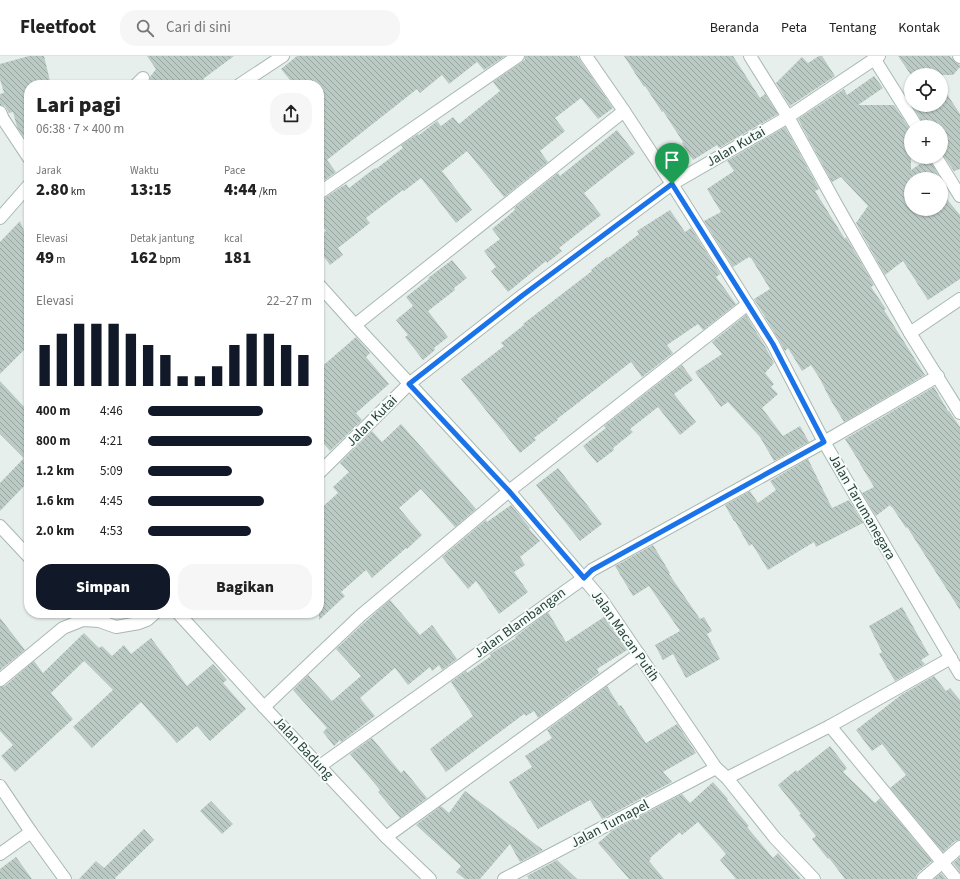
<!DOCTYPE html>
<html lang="id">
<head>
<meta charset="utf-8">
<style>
  :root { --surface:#fff; --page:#f6f6f6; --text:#222; --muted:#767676; --line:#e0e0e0; --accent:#111827 }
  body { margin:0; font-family:"Source Sans 3",sans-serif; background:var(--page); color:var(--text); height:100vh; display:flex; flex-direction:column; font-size:15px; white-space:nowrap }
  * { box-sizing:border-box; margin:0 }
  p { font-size:13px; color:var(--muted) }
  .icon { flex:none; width:22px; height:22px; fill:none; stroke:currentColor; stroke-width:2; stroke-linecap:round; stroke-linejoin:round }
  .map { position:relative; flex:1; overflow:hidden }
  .panel { position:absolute; left:24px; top:24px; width:300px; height:538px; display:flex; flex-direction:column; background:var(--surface); border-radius:16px; box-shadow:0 1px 3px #0004 }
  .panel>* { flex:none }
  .tools { position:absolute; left:904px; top:12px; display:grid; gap:8px }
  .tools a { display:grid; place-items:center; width:44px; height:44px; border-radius:50%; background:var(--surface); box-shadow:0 1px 3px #0004; font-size:20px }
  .pin { position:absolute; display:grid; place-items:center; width:34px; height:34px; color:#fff; margin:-41px -17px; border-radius:50% 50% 50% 0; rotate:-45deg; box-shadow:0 0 4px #0007 }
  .pin .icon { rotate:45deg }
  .round { display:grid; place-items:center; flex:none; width:42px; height:42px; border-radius:16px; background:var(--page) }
  .overview { display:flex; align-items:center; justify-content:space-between; height:68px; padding:0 12px }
  h1 { font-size:22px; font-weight:800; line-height:30px }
  .figures { display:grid; grid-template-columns:repeat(3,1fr); gap:6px; height:68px; padding:4px 12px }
  .figures div { display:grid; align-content:center }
  .figures b { font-size:17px; font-weight:800 }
  .figures small { font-size:11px; font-weight:400 }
  .figures p { font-size:11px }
  .chart { height:112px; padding:8px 12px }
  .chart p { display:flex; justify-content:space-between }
  .chart svg { width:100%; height:72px; margin-top:4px; stroke:var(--accent); stroke-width:6 }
  .button { display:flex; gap:8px; margin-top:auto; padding:8px 12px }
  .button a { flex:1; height:46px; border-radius:16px; background:var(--accent); color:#fff; font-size:16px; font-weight:800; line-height:46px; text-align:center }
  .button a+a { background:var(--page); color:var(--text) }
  ul { padding:0 12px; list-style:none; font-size:13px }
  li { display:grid; grid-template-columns:64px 48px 1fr; align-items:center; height:30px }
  li i { height:10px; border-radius:5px; background:var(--accent) }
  header { display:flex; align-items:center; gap:24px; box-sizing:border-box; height:56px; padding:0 20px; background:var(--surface); border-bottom:1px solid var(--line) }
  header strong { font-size:19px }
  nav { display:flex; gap:22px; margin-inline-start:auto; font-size:14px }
  .search { width:280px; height:36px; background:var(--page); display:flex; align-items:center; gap:10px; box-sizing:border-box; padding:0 14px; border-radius:16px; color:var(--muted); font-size:15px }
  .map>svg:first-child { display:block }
</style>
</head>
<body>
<header>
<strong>Fleetfoot</strong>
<div class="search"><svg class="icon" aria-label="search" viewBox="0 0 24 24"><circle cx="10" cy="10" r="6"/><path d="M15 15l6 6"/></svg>Cari di sini</div>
<nav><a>Beranda</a><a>Peta</a><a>Tentang</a><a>Kontak</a></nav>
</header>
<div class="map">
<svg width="960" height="823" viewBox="0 0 960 823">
  <defs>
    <pattern id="building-back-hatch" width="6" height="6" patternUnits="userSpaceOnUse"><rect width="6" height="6" fill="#bbcac4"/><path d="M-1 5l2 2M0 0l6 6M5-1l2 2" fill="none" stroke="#98a6a0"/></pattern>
  </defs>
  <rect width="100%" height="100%" fill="#e6efeb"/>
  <!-- building -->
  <g fill="url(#building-back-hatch)">
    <path d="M29,0H44L51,29H29V88L17,71L13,56L9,57L5,50L0,49V38L4,37L0,23V8Z"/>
    <path d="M147,0H234L203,23L208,29H147L150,24V21L156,13Z"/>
    <path d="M297,0H505L484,14L477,6L449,28L442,19L420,37L417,33L327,104L336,116L319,128V29H294L281,13Z"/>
    <path d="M525,0H577L613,52L598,63L581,42L555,62L565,75L540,95L548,106L504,141L467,95L442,115L472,154L456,167L421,122L404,135L403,134L366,162L370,167L338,192L343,199L330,209L319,194V180L326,175L319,165V144L323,143L346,128L349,132L375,112L376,113L403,92L401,89L418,78L419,79L437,65L441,70L453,61L459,68L500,35L493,26L522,6L525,4Z"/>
    <path d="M624,0H733L760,42L765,38L778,58L719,92L717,89L693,104L682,87L683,86L663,55L662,56L645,30L644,31Z"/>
    <path d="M819,0H822L835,20L790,50L776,27L802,1L808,7Z"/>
    <path d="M898,0H950L955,6L960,9V11L953,19H911Z"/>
    <path d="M874,20L883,32L858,49H894L911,75V114L929,102L939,120L932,123H911V153H941V136L960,159V223L928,244L903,205L885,219L856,167L868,150L841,121L832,126L798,63L844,33L847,39Z"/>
    <path d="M941,29L960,58V113L954,115L941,96V71H924L923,67L912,49H941Z"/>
    <path d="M785,71L819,133L815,135L845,183L846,181L874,229L871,231L886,253L884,254L925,319L844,366L830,343L820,323L811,309L802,315L788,292L785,295L779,284L754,243L770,233L751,202H750L749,201L733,211L704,165L721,156L707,133L734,115L727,105Z"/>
    <path d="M617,74L635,97L584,137L601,159L559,192L562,195L547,207L546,205L508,236L491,215L496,211L484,195L500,183L492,173L515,154L514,152L558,117L560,120Z"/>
    <path d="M670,154L685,176L691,172L720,218L716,221L736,248L703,274L698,268L667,289L673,297L642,321L631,306L557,363L558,364L534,382L536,384L520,397L461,323L504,290L501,287L524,269L523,268L592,215L591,214L607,201L608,202L639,178L637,175Z"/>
    <path d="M20,165L26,180L29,179V289L0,318V186Z"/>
    <path d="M452,204L467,222L454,232L455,234L428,255L448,281L434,292L435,294L423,304L405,281L408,279L396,264L413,250L406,241L429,223L428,222Z"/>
    <path d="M746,259L766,292L774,307L765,317L774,328L771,331L778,338L762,352L783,380L800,370L809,386L774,405L760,381L728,346L721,351L695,316L722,298L712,286Z"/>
    <path d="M356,281L370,297L366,301L389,328L356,357L362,364L330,395L319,382V313Z"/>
    <path d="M682,309L693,324L674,338L696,366L680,379L658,351L630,373L633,376L613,392L614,394L597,407L583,390L606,372L604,370Z"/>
    <path d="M0,325L29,356V425L0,455V427L24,402L0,378Z"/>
    <path d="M934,331L948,355H949L960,371V554L907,471L906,472L892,451H891L890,449L876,460L862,437L874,431L860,408V407L845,383Z"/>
    <path d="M401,368L476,453L455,471L421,433L399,452L422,479L407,493L406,492L372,522L366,514L341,536L345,540L319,564V454L338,437L333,431L349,416L340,407L372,375L382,386Z"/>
    <path d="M808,403L832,452L849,444L863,467L816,491L814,486L768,514L752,488L749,490L735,465H734L725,449L750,435L758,447L776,434L770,425Z"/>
    <path d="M558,412L602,468L580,485L536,429Z"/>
    <path d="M511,449L530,472L529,473L540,485L520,501L525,509L514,516L528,536L499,558L476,525L468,533L442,501L486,464L487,466Z"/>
    <path d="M653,489L670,517L669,518L700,563L704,561L712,575L707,578L720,603L686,622L673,598L663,604L655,589L680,575L649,530L633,540L615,510Z"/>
    <path d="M390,544L420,579L432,569L457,603L442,614L439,609L432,615L430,611L408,629L395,612L360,642L375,660L341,686L340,684L334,690L323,676L327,672L293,634L308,619L332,645L361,620L336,593L365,566Z"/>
    <path d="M902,551L929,599L921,604L925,608L895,625L879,598L882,596L869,570Z"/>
    <path d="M548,556L566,586L604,561L627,594L597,613L599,617L538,662L534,655L526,660L524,658L446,716L430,693L473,660L451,626L466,615L467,617L491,600L490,598L516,582L515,581Z"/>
    <path d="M0,562L25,594L0,614Z"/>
    <path d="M84,577L99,592L102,590L112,600L124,589L131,598L151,582L187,630L213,608L227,624L223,627L246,653L210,685L197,670L177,687L141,646L92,692L73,671L113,634L84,605L51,637L73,663L15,716L1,700L13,689L0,675V631L5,630L34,605L43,617Z"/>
    <path d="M934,620L946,635L950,632L960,644V784L955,785L943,796L890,732L906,719L882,688L872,695L856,674L901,639Z"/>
    <path d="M607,630L619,650L621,649L646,687L677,668L696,697L663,716L672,726L602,763L590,744L538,773L509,726L532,711L525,700L552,682L547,674Z"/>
    <path d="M372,682L401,717L404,714L427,742L400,762L378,736L380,734L350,698Z"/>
    <path d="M830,690L847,712L843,716L875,747L880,742L932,805L918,817L916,820V823H845L829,802L828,803L812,783L816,780L799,759L801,758L778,729L796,714L797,716Z"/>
    <path d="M713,726L728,743L727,744L749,770L747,771L773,802L778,797L801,823H736L720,804L726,798L698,766L682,779L680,776L650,802L651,803L649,805L664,823H629L598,787L611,776H610L682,738L690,747Z"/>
    <path d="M465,735L493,756L543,794L520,806L510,788L480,823H465L456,816L461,810L416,769L441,750L449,757Z"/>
    <path d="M211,745L233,768L222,778L200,755Z"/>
    <path d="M144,773L154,784L115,822L116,823H79L96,805L104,812Z"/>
    <path d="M16,801L32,823H0V813Z"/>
    <path d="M960,801V816L953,807Z"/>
    <path d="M557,804L577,823H529L527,820Z"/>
    <path d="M941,817L946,823H934Z"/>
  </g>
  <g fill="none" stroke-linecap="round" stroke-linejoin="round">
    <!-- minor casing -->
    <g stroke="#a8b8b2" stroke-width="14">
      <g id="minor">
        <path d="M586,0L624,55L672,128L773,288L824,386L960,618"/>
        <path d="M750,0L788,61L837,150L910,277L960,357"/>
        <path d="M959,0L960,1"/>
        <path d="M875,4L917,71"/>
        <path d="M136,29L143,22"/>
        <path d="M239,29L283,0"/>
        <path d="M0,56L3,63L29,102"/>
        <path d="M936,101L960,140"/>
        <path d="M319,137L518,0"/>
        <path d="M0,162L29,129"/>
        <path d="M319,229L355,269L509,435L601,543L716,712L727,722L775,782L814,823"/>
        <path d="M355,269L624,55"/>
        <path d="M910,277L960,243"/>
        <path d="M319,417L409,328L523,239L672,128L788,61L879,0"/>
        <path d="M0,470L29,501"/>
        <path d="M178,557L264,651L386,781L430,823"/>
        <path d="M0,624L63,572L83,564L99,565L116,571L139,567L147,564L155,557"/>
        <path d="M264,651L360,560L509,435L748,248"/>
        <path d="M830,670L956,823"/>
        <path d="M320,710L584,522L592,514L824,386L938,320"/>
        <path d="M727,722L830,670L951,602"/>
        <path d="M0,730L31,776L65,823"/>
        <path d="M386,781L639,598"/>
        <path d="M0,798L31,776"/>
        <path d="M504,823L716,712"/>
        <path d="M923,823L960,791"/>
      </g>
    </g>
    <!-- minor -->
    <use href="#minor" stroke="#fff" stroke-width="12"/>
  </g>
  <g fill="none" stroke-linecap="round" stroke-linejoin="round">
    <!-- route casing -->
    <g stroke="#fff" stroke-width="8">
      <path id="route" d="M672,128L773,288L824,386L592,514L584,522L509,435L409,328L523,239Z"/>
    </g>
    <!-- route -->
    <use href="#route" stroke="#1a73e8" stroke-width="5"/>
  </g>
  <g text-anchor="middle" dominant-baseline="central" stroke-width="4" stroke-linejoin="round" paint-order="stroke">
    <!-- street labels -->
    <g font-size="14" fill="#24423a" stroke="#f7fbf9">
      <text transform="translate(736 91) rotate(-30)">Jalan Kutai</text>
      <text transform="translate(372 365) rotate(-45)">Jalan Kutai</text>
      <text transform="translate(862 451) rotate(60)">Jalan Tarumanegara</text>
      <text transform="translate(520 567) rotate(-36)">Jalan Blambangan</text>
      <text transform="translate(625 580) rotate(55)">Jalan Macan Putih</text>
      <text transform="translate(303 692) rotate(47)">Jalan Badung</text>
      <text transform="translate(610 768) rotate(-28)">Jalan Tumapel</text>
    </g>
  </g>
</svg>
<div class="tools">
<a><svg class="icon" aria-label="locate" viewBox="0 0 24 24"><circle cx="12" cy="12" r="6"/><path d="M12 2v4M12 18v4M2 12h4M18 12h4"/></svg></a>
<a>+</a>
<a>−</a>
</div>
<div class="pin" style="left:672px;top:128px;background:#1e9e55"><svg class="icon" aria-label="arrive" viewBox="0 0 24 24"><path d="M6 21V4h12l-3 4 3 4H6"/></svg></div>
<section class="panel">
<div class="overview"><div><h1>Lari pagi</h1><p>06:38 · 7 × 400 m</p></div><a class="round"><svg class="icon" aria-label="share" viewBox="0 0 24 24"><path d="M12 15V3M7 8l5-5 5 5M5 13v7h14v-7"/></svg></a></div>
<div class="figures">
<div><p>Jarak</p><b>2.80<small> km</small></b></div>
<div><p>Waktu</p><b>13:15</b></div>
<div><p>Pace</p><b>4:44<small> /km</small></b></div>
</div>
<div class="figures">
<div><p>Elevasi</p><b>49<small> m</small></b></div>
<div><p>Detak jantung</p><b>162<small> bpm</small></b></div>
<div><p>kcal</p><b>181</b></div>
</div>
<div class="chart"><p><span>Elevasi</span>22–27 m</p>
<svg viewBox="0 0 160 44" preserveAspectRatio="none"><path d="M5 44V19M15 44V12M25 44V6M35 44V6M45 44V6M55 44V12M65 44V19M75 44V25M85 44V38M95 44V38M105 44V32M115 44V19M125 44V12M135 44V12M145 44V19M155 44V25"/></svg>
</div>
<ul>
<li><b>400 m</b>4:46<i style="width:70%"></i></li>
<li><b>800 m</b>4:21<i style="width:100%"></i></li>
<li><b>1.2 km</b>5:09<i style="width:51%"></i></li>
<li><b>1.6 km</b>4:45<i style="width:71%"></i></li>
<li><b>2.0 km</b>4:53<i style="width:63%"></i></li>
</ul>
<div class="button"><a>Simpan</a><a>Bagikan</a></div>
</section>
</div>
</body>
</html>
